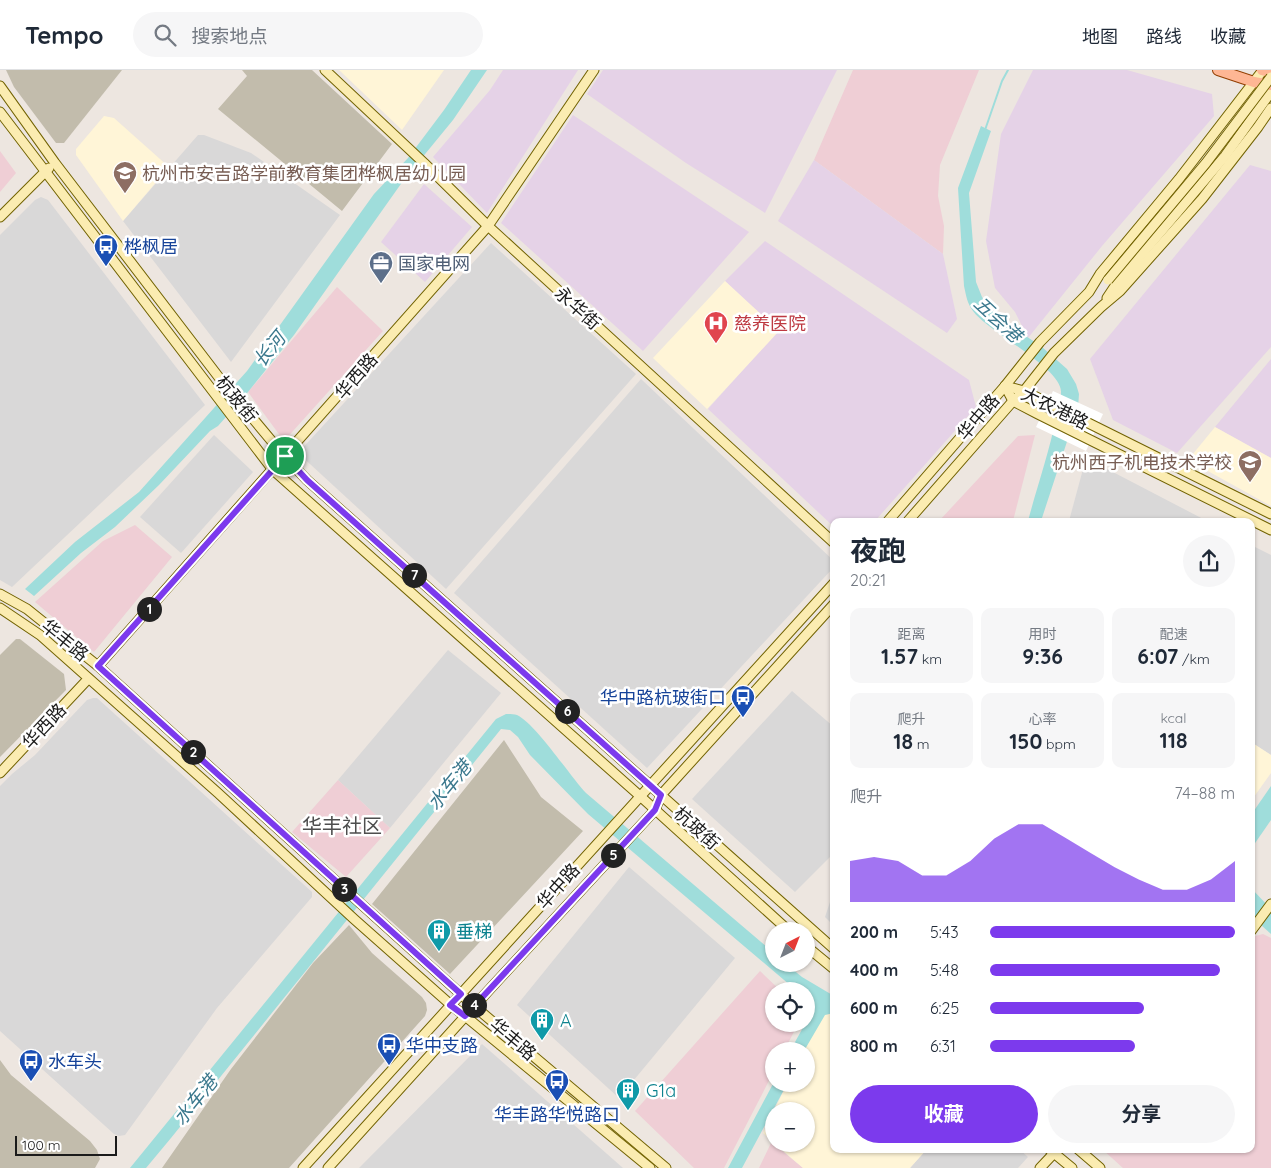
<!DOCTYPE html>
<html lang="zh">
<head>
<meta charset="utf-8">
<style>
  :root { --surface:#fff; --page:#f6f6f7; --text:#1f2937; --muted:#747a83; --line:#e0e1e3; --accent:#7c3aed }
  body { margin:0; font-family:Quicksand,"Noto Sans SC",sans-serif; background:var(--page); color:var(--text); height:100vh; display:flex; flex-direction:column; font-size:19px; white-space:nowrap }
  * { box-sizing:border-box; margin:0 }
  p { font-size:16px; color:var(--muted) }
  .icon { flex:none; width:28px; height:28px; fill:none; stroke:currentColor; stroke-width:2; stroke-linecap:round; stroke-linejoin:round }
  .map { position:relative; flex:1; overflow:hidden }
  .panel { position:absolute; left:830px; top:448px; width:425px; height:635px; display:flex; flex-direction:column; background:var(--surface); border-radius:10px; box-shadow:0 1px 4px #0004 }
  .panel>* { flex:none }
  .needle { width:32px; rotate:42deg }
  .tools { position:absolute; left:765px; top:852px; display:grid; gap:10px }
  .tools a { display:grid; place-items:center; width:50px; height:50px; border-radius:50%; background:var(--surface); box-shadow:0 1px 4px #0004; font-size:25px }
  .scale { position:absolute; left:15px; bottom:12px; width:102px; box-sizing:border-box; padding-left:5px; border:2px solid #1b1b1b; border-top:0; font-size:14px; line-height:18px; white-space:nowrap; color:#1b1b1b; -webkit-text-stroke:4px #fff; paint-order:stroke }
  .pin { position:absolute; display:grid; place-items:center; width:42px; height:42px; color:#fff; margin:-21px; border:2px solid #fff; border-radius:50%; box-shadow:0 1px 5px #0007 }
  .km { position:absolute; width:25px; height:25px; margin:-12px; border-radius:50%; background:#222; color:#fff; font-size:14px; line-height:25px; text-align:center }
  .round { display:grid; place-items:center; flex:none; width:52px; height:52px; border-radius:26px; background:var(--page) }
  .headline { display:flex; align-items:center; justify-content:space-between; height:85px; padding:0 20px }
  h1 { font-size:28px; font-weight:700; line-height:38px }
  .figures { display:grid; grid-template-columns:repeat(3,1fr); gap:8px; height:85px; padding:5px 20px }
  .figures div { display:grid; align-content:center; border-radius:10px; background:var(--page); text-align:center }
  .figures b { font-size:21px; font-weight:700 }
  .figures small { font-size:14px; font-weight:400 }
  .figures p { font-size:14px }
  .chart { height:140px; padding:10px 20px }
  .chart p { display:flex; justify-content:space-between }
  .chart svg { width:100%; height:90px; margin-top:5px; fill:var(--accent); opacity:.7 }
  .button { display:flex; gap:10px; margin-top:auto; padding:10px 20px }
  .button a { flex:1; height:58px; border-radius:30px; background:var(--accent); color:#fff; font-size:20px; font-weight:700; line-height:58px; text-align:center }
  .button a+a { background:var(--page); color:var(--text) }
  ul { padding:0 20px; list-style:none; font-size:16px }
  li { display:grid; grid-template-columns:80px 60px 1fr; align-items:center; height:38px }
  li i { height:12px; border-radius:6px; background:var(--accent) }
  header { display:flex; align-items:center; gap:30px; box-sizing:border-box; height:70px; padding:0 25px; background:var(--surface); border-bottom:1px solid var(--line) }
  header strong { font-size:24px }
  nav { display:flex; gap:28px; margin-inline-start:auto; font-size:18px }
  .search { width:350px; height:45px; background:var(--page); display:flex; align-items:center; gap:12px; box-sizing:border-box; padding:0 18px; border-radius:28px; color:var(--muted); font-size:19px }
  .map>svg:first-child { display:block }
</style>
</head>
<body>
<header>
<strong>Tempo</strong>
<div class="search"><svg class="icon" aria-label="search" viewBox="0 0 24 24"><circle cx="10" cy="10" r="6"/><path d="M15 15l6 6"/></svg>搜索地点</div>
<nav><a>地图</a><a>路线</a><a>收藏</a></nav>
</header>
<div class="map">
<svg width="1271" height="1098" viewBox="0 0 1271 1098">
  <rect width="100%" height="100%" fill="#ede6e0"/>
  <!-- residential -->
  <g fill="#d9d8d8">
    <path d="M198,65H204L251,83L340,145L231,292L123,151Z"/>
    <path d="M41,127L48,130L205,335L12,517L0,510V165L35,130Z"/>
    <path d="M491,173L636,304L446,519L298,383Z"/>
    <path d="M641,309L834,491V497L647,698L454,523Z"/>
    <path d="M214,365L253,402L181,483L140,447Z"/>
    <path d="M1086,388L1207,451H1069Z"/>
    <path d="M1251,475L1271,485V685L1251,672Z"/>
    <path d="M448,580L501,623L390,758L338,710Z"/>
    <path d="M792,621L834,657V783L795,822L692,729Z"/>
    <path d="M93,628H97L312,822V827L217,938L125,1065L119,1066L114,1064L0,961V716L12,704L35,685L87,630Z"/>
    <path d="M629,797L735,888L619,1028L517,935Z"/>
    <path d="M834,820V856L825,847Z"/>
    <path d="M482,974L623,1098H359Z"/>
    <path d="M927,1079H1019L1028,1087L1018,1098H910Z"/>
  </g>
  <!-- commercial -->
  <g fill="#efced5">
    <path d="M853,0H979L940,95L938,126L944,156L943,184L814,90Z"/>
    <path d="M0,81L16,103L0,122Z"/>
    <path d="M337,217L383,261L284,371L248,322Z"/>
    <path d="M1035,365L1013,451H939L1018,366Z"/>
    <path d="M135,455L172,487L94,582L35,532L103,471Z"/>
    <path d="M338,710L390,758L346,807L292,762Z"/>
    <path d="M1263,864L1271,868V1098H1123L1102,1079H1251V867Z"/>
    <path d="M760,901L781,921H774V954H798L784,981H774V1001L724,1098H694L635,1041Z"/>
    <path d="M772,1071L774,1074L803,1098H759Z"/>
  </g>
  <!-- industrial -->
  <g fill="#e5d2e7">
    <path d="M503,0H578L487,143L433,87L490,20Z"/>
    <path d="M603,0H837L765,143L686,93L587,24Z"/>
    <path d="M1033,0H1127L1212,24L1214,46L1102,176L1028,268L1015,242L995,218L986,171L1001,64Z"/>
    <path d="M573,45L749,162L643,281L501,153Z"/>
    <path d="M814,90L943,184L957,249L947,263L778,151Z"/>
    <path d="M1250,95L1271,101V277L1177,383L1113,350L1090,289Z"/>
    <path d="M424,114L472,157L425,212L381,172Z"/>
    <path d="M765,171L969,310L976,337L875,451H834V457L708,339L778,261L725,211Z"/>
    <path d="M1271,289V388L1215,357Z"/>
  </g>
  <!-- education -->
  <g fill="#fff5d7">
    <path d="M339,0H444L402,60Z"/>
    <path d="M104,46L114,48L169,97L123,151L76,85V79Z"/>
    <path d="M725,211L779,261L707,339L653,288Z"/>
    <path d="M1215,357L1271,388V436L1188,390Z"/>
    <path d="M1251,672L1271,685V703L1251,731Z"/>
    <path d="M834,940V1079H927L910,1098H803L775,1074H806V1041H774V1073L763,1063L787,1014H806V981H803L821,945Z"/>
  </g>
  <!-- construction -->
  <g fill="#c2bcac">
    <path d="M6,0H122L64,73H56L14,17Z"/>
    <path d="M242,0H312L392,74L342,141L218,39L247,6Z"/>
    <path d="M16,569H20L64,604L66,620L0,687V585Z"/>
    <path d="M504,670L541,727L583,761L450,904L372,834Z"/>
    <path d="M349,855L372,883L422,927L426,933L427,940L425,946L289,1098H162L231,999L313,893Z"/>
    <path d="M0,990L11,1005L90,1071L97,1080L100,1089L95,1098H0Z"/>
  </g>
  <!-- water -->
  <g fill="#9fdddb">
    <path d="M471,0H487L453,50L403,111L294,265L248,322L218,356L210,361L159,415L115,457L81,483L34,526L25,519L75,472L139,422L247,301L374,124L408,88L444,40Z"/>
    <path d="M981,56L991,61L969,123L976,212L982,227L998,247L1042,277L1067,299L1076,314L1079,324L1078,338L1041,451H1028C1037,417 1049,383 1056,348C1058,340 1061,330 1061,322C1062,298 987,261 973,241C967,233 966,225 964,216L958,118Z"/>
    <path d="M506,644C509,644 514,644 517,645C536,654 569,705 586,723L774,883V894H786L802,907L834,926V943L825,945L804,981H790L805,954H806L810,938L806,930V921H797L588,744L530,685L518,667L510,660L501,659L171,1068L146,1098H130L496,649Z"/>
    <path d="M1271,716V750L1251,779V745Z"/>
    <path d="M1251,818L1271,839V864L1251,846Z"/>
    <path d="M774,1012V1014H787L742,1098H728Z"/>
  </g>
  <!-- pier -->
  <path fill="#fff" d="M1053,321L1103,344L1086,381L1036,357Z"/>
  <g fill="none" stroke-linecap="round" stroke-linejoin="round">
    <!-- stream -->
    <path stroke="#9fdddb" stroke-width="2" d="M985,60L1002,11L1008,0"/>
    <!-- secondary casing -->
    <g stroke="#726302" stroke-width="11">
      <g id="secondary">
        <path d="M325,0L424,93L488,156L834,473"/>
        <path d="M0,16L55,93L224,314L285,387L307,410L834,879"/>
        <path d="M0,42L273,400L640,726L789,861"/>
        <path d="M0,147L49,98"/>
        <path d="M1107,228L1115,216L1225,86L1271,22"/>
        <path d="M1005,316L1013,331L1038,344L1271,460"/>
        <path d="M1005,316L1024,321L1271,444"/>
        <path d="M888,451L1005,316L1040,272L1089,222L1100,204L1179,109L1263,0"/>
        <path d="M908,451L1013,331L1024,321L1054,283L1101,237L1120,221L1202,129L1258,57L1271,38"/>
        <path d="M0,524L27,539L98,596L474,936L666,1098"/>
        <path d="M0,538L40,565L218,723L354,849L451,935L465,946L650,1098"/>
        <path d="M98,596L488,156L594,0"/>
        <path d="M0,703L88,609"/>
        <path d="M1251,861L1271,834"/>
        <path d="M806,876L834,899"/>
        <path d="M1049,1079L1072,1098"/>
        <path d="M1078,1079L1100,1098"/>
        <path d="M303,1098L834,513"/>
        <path d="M328,1098L489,920L655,740L661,725L834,534"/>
        <path d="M1040,1098L1057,1080"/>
      </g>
    </g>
    <!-- primary casing -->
    <g stroke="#923e00" stroke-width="12">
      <g id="primary">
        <path d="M1218,0L1254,12L1271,15"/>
        <path d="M1262,0L1271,2"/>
      </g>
    </g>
    <!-- secondary -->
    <use href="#secondary" stroke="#fbecb1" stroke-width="9"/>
    <!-- primary -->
    <use href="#primary" stroke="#feb694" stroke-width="10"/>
    <!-- secondary-bridge casing -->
    <g stroke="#726302" stroke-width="11" stroke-linecap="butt">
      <path id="secondary-bridge" d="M1108,210L1206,93L1271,7"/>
    </g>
    <!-- secondary-bridge -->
    <use href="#secondary-bridge" stroke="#fbecb1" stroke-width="9"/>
  </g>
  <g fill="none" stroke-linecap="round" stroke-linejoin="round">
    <!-- route casing -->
    <g stroke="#fff" stroke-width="10">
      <path id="route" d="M285,386L307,410L661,725L655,740L465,946L450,935L461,924L98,596Z"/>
    </g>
    <!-- route -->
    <use href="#route" stroke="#7c3aed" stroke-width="6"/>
  </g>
  <!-- icons -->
  <defs>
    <g id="school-pin" transform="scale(1.25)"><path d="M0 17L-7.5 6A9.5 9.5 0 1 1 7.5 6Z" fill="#8d6e63" stroke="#fff"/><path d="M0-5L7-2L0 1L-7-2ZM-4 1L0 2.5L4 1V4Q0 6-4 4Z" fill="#fff"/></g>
    <g id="bus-pin" transform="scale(1.25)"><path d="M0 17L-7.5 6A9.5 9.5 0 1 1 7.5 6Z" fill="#1a4fb4" stroke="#fff"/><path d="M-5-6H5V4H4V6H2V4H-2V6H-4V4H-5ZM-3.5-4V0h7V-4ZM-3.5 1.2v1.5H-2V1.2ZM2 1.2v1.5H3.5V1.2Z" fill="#fff"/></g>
    <g id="office-pin" transform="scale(1.25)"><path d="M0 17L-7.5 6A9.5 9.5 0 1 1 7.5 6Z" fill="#5c6f8a" stroke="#fff"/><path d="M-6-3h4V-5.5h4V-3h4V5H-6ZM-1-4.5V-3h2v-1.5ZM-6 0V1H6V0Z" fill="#fff"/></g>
    <g id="hospital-pin" transform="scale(1.25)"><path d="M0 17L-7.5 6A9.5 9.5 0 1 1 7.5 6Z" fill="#e0444e" stroke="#fff"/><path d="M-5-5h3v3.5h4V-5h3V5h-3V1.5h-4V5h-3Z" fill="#fff"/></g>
    <g id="building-pin" transform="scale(1.25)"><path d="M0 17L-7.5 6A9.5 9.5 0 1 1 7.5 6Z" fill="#0f9aa8" stroke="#fff"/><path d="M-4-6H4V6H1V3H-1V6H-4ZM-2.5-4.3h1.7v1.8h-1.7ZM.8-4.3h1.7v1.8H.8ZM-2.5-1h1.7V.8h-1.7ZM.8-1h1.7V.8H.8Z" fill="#fff"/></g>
  </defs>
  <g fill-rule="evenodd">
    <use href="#school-pin" x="125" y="103"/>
    <use href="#bus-pin" x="106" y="176"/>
    <use href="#office-pin" x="381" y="193"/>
    <use href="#hospital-pin" x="716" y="253"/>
    <use href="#school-pin" x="1250" y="392"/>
    <use href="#bus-pin" x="743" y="627"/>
    <use href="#building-pin" x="439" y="861"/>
    <use href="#building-pin" x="542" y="950"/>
    <use href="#bus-pin" x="389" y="975"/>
    <use href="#bus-pin" x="31" y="991"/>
    <use href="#bus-pin" x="557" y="1011"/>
    <use href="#building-pin" x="628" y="1020"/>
  </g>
  <g text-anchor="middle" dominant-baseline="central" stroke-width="5" stroke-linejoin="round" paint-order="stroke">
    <!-- education labels -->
    <g font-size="18" fill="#785e54" stroke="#fff" text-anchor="start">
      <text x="142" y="103">杭州市安吉路学前教育集团桦枫居幼儿园</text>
      <text x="1232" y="392" text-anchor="end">杭州西子机电技术学校</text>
    </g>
    <!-- transit labels -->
    <g font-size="18" fill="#164399" stroke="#fff" text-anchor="start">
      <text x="124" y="176">桦枫居</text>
      <text x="726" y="627" text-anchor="end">华中路杭玻街口</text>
      <text x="406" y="975">华中支路</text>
      <text x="48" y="991">水车头</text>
      <text x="557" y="1044" text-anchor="middle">华丰路华悦路口</text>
    </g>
    <!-- service labels -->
    <g font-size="18" fill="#4e5e75" stroke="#fff" text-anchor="start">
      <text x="398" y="193">国家电网</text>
    </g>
    <!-- street labels -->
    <g font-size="18" fill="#1b1b1b" stroke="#fff">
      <text transform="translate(578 238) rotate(42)">永华街</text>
      <text transform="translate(356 306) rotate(-49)">华西路</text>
      <text transform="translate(237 329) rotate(51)">杭玻街</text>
      <text transform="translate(1055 338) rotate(26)">大农港路</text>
      <text transform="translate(978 347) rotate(-50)">华中路</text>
      <text transform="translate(65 570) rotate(39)">华丰路</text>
      <text transform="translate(44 656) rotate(-47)">华西路</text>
      <text transform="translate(697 758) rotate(42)">杭玻街</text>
      <text transform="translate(558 816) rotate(-48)">华中路</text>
      <text transform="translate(513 969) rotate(40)">华丰路</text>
    </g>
    <!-- health labels -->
    <g font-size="18" fill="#be3a42" stroke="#fff" text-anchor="start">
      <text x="734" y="253">慈养医院</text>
    </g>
    <!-- culture labels -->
    <g font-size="18" fill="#0d838f" stroke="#fff" text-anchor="start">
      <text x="456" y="861">垂梯</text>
      <text x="560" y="950">A</text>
      <text x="646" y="1020">G1a</text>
    </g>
    <!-- water labels -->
    <g font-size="19" font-style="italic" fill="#3b788d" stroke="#fff">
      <text transform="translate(998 249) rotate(43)">五会港</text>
      <text transform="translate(269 279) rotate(-51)">长河</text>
      <text transform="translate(449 715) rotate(-51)">水车港</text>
      <text transform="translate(195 1030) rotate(-51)">水车港</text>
    </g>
    <!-- quarter labels -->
    <g font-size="20" fill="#4e4e4e" stroke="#fff">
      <text x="342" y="755">华丰社区</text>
    </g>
  </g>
</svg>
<div class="tools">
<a><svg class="needle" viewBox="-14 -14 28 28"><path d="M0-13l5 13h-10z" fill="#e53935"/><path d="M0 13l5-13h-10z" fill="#747a83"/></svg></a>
<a><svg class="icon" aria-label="locate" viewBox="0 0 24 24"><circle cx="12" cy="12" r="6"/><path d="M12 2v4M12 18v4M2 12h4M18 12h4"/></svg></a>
<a>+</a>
<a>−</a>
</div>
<div class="scale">100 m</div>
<div class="pin" style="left:285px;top:386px;background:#1e9e55"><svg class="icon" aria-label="arrive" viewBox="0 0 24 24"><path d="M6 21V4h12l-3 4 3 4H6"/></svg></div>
<b class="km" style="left:149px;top:539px">1</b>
<b class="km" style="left:193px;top:682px">2</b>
<b class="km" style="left:344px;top:819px">3</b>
<b class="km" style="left:474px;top:935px">4</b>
<b class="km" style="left:613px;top:785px">5</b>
<b class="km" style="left:567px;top:641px">6</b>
<b class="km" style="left:414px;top:505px">7</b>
<section class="panel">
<div class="headline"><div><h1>夜跑</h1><p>20:21</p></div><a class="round"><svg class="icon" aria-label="share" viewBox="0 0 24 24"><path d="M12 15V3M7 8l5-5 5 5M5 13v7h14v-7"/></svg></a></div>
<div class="figures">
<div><p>距离</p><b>1.57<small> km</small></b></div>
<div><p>用时</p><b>9:36</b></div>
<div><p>配速</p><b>6:07<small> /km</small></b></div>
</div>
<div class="figures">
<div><p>爬升</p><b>18<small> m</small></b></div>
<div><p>心率</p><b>150<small> bpm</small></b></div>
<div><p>kcal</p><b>118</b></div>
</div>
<div class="chart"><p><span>爬升</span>74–88 m</p>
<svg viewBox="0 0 160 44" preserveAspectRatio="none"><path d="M0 44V24L10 22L20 24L30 31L40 31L50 24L60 13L70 6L80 6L90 13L100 20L110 27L120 33L130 38L140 38L150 33L160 24V44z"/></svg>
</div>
<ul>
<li><b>200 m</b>5:43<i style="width:100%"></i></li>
<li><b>400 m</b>5:48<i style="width:94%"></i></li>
<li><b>600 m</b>6:25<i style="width:63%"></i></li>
<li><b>800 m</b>6:31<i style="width:59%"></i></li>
</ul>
<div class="button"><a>收藏</a><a>分享</a></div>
</section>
</div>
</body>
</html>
